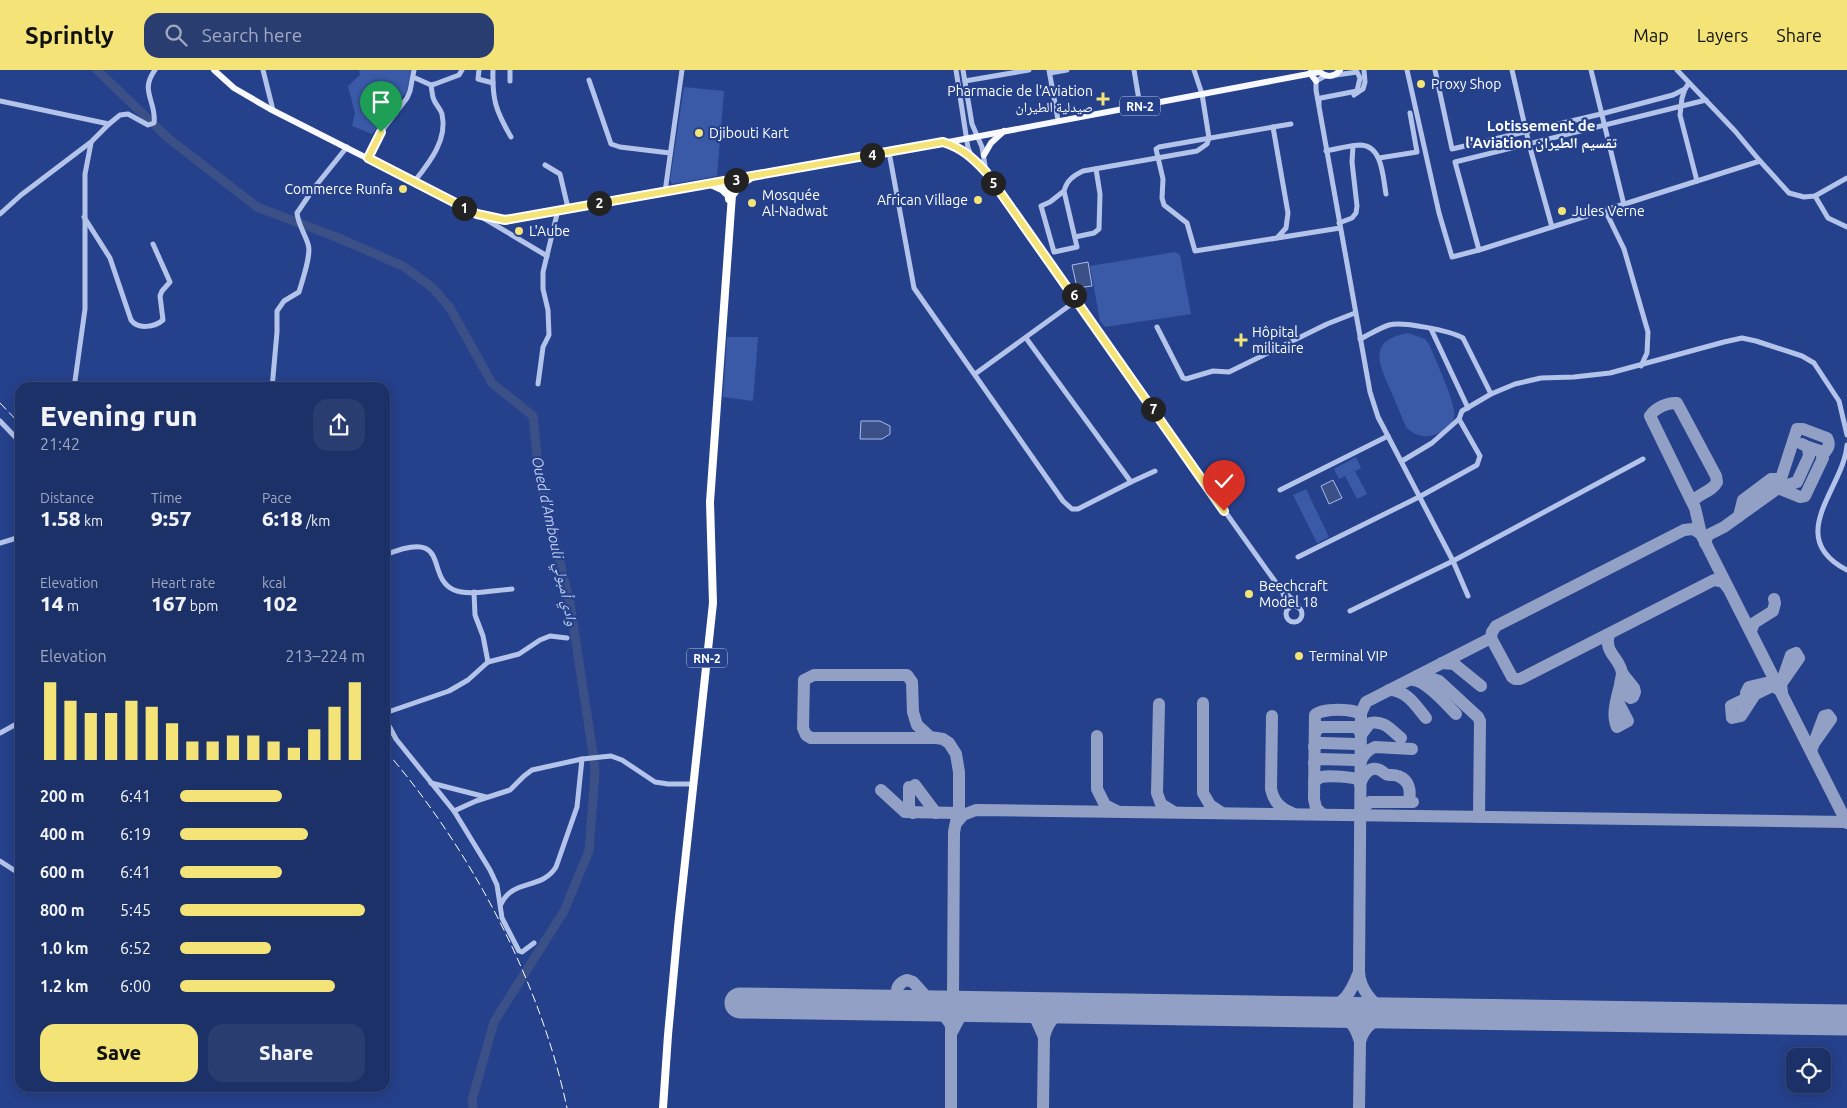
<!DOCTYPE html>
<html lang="en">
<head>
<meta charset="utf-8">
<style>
  :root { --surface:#1c3168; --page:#293d71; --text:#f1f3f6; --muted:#a0a9c0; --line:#3a4c7c; --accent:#f4e478 }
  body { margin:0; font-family:Ubuntu,"Noto Naskh Arabic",sans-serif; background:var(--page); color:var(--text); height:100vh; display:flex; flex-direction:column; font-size:19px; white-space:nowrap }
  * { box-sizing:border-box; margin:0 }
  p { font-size:16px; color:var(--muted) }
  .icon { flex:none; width:28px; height:28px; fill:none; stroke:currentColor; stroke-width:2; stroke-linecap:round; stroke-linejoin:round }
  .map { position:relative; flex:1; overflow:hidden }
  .side { position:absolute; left:15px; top:312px; width:375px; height:710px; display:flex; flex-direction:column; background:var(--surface); border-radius:15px; box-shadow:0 2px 12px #0003,0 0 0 1px var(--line) }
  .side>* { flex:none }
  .tools { position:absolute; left:1786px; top:978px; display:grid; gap:10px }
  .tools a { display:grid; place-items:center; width:45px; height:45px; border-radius:10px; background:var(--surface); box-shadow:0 2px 12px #0003,0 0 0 1px var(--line); font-size:25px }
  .pin { position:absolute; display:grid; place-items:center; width:42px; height:42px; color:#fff; margin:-51px -21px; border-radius:50% 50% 50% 0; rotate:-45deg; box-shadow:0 0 5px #0007 }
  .pin .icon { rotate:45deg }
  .km { position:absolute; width:25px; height:25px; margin:-12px; border-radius:50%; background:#222; color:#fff; font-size:14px; line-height:25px; text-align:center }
  .round { display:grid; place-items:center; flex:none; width:52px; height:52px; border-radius:15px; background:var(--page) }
  .headline { display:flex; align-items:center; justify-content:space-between; height:85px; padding:0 25px }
  h1 { font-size:28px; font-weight:800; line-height:38px }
  .figures { display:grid; grid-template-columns:repeat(3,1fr); gap:8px; height:85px; padding:5px 25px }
  .figures div { display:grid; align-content:center }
  .figures b { font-size:21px; font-weight:800 }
  .figures small { font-size:14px; font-weight:400 }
  .figures p { font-size:14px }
  .chart { height:140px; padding:10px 25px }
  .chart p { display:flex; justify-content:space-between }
  .chart svg { width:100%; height:90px; margin-top:5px; stroke:var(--accent); stroke-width:6 }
  .action { display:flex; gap:10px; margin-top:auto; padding:10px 25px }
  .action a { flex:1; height:58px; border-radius:15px; background:var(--accent); color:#111; font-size:20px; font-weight:800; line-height:58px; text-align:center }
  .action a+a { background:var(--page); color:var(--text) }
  ul { padding:0 25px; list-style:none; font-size:16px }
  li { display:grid; grid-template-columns:80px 60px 1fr; align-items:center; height:38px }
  li i { height:12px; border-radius:6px; background:var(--accent) }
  header { display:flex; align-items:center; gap:30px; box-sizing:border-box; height:70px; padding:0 25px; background:var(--accent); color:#111 }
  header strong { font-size:24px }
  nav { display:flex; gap:28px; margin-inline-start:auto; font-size:18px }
  .search { width:350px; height:45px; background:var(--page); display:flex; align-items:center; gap:12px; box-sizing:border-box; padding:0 18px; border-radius:15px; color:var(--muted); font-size:19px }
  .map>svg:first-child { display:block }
</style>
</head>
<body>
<header>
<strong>Sprintly</strong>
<div class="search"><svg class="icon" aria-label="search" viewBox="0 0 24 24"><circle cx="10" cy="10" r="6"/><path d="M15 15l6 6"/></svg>Search here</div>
<nav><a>Map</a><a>Layers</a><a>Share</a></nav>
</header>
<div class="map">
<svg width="1847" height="1038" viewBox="0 0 1847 1038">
  <rect width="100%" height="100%" fill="#25418b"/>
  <!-- green -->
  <g fill="#3a5aa8">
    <path d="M359,0H411L407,21L372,64L352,56L355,43L348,16L360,5Z"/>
    <path d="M684,17L724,21L717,106L672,114L670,110Z"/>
    <path d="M1175,182L1180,185L1191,244L1105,257L1100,251L1090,196Z"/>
    <path d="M1408,263L1425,269L1429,274C1434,287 1458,337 1454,348C1451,357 1442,363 1434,365C1422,368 1414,365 1406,357C1400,343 1395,330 1389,317C1377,289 1370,270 1408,263Z"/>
    <path d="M727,267H758L753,331L723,327Z"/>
    <path d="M1356,387L1361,398L1339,409L1334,399Z"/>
    <path d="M1355,401L1367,424L1357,429L1345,406Z"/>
    <path d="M1306,419L1329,467L1317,473L1293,425Z"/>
  </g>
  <!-- water -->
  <g fill="#3b5086" stroke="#a8bceb">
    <path d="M1088,192L1092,216L1077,218L1072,195Z"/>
    <path d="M861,351H880L890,356V364L882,369H860Z"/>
    <path d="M1333,410L1342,428L1329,434L1321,416Z"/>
  </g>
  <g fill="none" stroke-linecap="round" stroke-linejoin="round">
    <!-- river -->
    <g stroke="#3b5086" stroke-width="9">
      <path d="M97,0L168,68L257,137L336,167L403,196L433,218L450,238L492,313L533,346L539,406L570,533L593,684"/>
      <path d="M473,1038L472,1030L494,952L564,841L589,781L595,703L594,692"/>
    </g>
    <!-- taxiway -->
    <g stroke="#92a0c5" stroke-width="12">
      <path d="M1778,418L1800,427L1805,426L1823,388L1820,381L1808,377"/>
      <path d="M1778,418L1797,412L1809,386L1808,377L1802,374"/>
      <path d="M1692,432C1699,423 1712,422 1717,412L1716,406L1677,333C1668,332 1655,338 1650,346L1692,432L1695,438L1701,464L1847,753"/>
      <path d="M1739,446L1743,430L1771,409H1776L1779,415"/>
      <path d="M1701,464L1693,459L1684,460L1496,556L1492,562L1491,568L1512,607L1515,609H1520L1714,510L1723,512L1728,518"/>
      <path d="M1705,473L1708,465L1724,457L1778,418L1797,359H1803L1827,368C1830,374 1829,377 1825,382L1820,381"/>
      <path d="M1751,561L1754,553L1773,541L1775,533L1774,529"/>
      <path d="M1609,564C1603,582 1620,588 1622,603C1622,607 1620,612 1620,615C1617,628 1611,645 1617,657L1628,651L1617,630"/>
      <path d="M1442,593L1454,594L1481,616"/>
      <path d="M1622,603L1634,618L1635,622L1633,627L1631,628L1626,625Z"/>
      <path d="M1417,606L1433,609L1439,611L1478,647L1480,651L1479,747"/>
      <path d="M1413,610C1427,611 1446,634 1456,644"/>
      <path d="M1778,616L1770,612L1749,617L1746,623L1750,627L1754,626L1741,646L1732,648L1731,636L1772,616L1780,620"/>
      <path d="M1389,620C1407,620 1416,636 1426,648"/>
      <path d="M1782,623L1781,614L1791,585L1796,583L1799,588L1783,611"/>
      <path d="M1203,633V723L1210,735L1222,743"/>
      <path d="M1159,634L1157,723L1161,734L1174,742"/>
      <path d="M1272,646L1271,719C1274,732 1280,738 1292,743"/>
      <path d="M1315,662L1320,657H1356L1361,663"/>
      <path d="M1361,665L1370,653C1384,650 1391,660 1401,668"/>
      <path d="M1097,666V719L1105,735L1117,741"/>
      <path d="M937,668H811L806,665L803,658L804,610L814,605H907L912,612L913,642L917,655L930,667L943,669L949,673L956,684L959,702V737L954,762L953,925L957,933L962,937"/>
      <path d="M1314,677L1319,673H1323L1355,674L1361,677"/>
      <path d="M1811,681L1824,646L1828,645L1831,649L1814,673"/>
      <path d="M1314,693L1319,689L1356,690L1360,693C1363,685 1367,680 1375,677L1412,679"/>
      <path d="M1314,712C1316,710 1318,708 1321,707C1329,705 1353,707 1360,710"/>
      <path d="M1360,714C1363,706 1369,695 1380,700C1382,701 1384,703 1386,704C1389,706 1394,704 1398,706C1409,710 1412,721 1408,732"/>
      <path d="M915,715L936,743"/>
      <path d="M909,717V737L913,743"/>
      <path d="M881,720L905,742L959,743"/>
      <path d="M1322,744L1316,738L1314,729L1315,645C1322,638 1355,638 1361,645"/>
      <path d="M1360,745L1365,736L1370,732H1413"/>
      <path d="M957,752L963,745L976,740L1847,752"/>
      <path d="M1359,902L1361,643L1366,632L1491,568"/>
      <path d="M902,936C896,925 893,915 907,910L913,912L931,932L942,936"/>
      <path d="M933,936L944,945L951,955V1038"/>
      <path d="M1020,938L1035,947L1044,967L1043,1038"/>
      <path d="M1323,942C1345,932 1350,925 1359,902C1360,920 1372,931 1385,943"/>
      <path d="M1333,942C1350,950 1355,954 1360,972L1359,1038"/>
      <path d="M952,962L960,947L971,937"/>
      <path d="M1044,967C1048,951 1056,943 1071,938"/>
      <path d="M1360,972C1364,955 1377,948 1393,943"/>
    </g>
    <!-- runway -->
    <path stroke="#92a0c5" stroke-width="31" d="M740,933L1847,950"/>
    <!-- minor -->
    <g stroke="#b3c3ea" stroke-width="5">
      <path d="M263,0L273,40"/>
      <path d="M479,0L478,9L493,13"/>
      <path d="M493,0C492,30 496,41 511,67"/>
      <path d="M956,0L968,78L972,87L986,102C1085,241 1182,383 1282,521L1289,538"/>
      <path d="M963,0L972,54L982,77L986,102"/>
      <path d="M1049,0L1058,50"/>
      <path d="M1134,0L1140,36"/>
      <path d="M1407,0L1439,143L1452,187L1479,180"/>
      <path d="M1435,0L1452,79L1601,44L1673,25L1685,19L1689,13"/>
      <path d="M1512,0L1529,74L1552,157L1697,111L1680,45L1682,28L1685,19"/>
      <path d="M1591,0L1624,135"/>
      <path d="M1677,0L1735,61L1760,91L1789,123L1804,127L1815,126L1847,108"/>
      <path d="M1050,3L1067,0"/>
      <path d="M1325,6L1316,11V20L1370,322L1378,347L1453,491L1468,526"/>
      <path d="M413,7L431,15L435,14L459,5L462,0"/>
      <path d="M589,10L611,74L620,77L670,83"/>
      <path d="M510,11V0"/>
      <path d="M965,11L1029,0"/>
      <path d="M1354,25L1363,19L1365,12L1364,0"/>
      <path d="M0,31L109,54"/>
      <path d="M1319,34V29L1321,28L1357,21L1360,8L1357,2L1336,5"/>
      <path d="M1273,57L1291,54"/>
      <path d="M1326,81C1337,79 1350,75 1361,75C1383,76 1383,109 1386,124"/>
      <path d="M889,82L914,218L1063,431L1072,439H1078L1131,412"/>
      <path d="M368,88L381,62L407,28L410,21L414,0"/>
      <path d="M1379,88L1417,82L1410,43"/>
      <path d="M545,95L560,104L568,138"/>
      <path d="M1697,111L1760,91"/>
      <path d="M414,112C429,93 448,70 442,44C440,38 436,35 434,30C432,26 432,20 431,15"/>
      <path d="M1064,121L1050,132L1041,136L1054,182L1077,177L1064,121C1067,110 1073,106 1083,101L1197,81L1207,74L1209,68L1202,24L1194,0"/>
      <path d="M665,122L682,0"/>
      <path d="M1815,126L1828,148L1847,157"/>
      <path d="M1605,140L1624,179L1648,262L1647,283L1641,296"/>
      <path d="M0,144L21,125L91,72L109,54L120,45L128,44L148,55L154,53C157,32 139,21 155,0"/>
      <path d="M480,146L547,186"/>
      <path d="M84,147L110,188L131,250C138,260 155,257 163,250L160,226L162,221L170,212L153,174"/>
      <path d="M1339,153L1352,148L1356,143L1357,136L1352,92L1353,76"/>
      <path d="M1552,157L1479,180L1455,92L1706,30"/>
      <path d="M1075,167L1094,163L1099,159L1100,124L1096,99"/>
      <path d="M1277,168L1286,158L1288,143L1273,57L1159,77L1156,79L1163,109L1162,128L1164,135L1187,153L1195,181L1340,158"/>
      <path d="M1157,257L1183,308L1186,309L1213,301L1229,302L1327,254L1355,243"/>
      <path d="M1431,259L1468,338"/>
      <path d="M1026,268L1131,412L1155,401"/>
      <path d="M1360,269C1369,265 1379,258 1389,255C1402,251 1451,261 1463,268L1491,324"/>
      <path d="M975,304L1077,230"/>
      <path d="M538,314L543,277L549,265L548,240L543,219V202L558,140"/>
      <path d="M74,318L85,239V104L91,73"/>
      <path d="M272,318L277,262V241L284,231L299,222C302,211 312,184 308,174C305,164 298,154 297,143L314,118L347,77"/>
      <path d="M0,351L20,372"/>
      <path d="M1847,375C1844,418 1783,467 1847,500"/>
      <path d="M1402,391L1432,373L1459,349L1462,341L1491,324L1515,314L1541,308L1574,307L1610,303L1724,272L1742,268L1756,271L1802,286L1814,293L1839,331L1847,365"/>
      <path d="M1280,420L1388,366"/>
      <path d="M0,473L20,467"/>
      <path d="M385,485C453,457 424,507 454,520C468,526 496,520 512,519"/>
      <path d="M1298,487L1419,427L1477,395L1480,386L1459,349"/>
      <path d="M474,522L475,545L483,566L488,592"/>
      <path d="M1285,523L1291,528L1298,536"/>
      <circle cx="1294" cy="544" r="8"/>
      <path d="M1350,541L1453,491L1643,389"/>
      <path d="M385,643L449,621L468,610L488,592L519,584L540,570L550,566L567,568"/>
      <path d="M385,652L388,654L396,669L454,741L490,800L497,815L502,848L519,881L522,882L534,873"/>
      <path d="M0,663L20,652"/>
      <path d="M431,713L486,727"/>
      <path d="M454,741L476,731L510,720L524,706L532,700L582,689L611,686L622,690L655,712L668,714H692"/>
      <path d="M0,791L20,804"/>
      <path d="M501,834C512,809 542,820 556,797L577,737L582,689"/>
    </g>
    <!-- major -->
    <g stroke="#f7f9fe" stroke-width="6">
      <path d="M214,0L234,18L270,39L477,144L505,150L943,73L1319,2"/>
      <path d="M1318,0C1325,8 1334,8 1340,0"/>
      <path d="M1310,3L1316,11"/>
      <path d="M945,73L962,80L972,87"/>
      <path d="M984,85L991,73L1004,61"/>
    </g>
    <!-- highway -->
    <g stroke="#fff" stroke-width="8">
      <path d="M721,112L728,120L729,129"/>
      <path d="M711,114L722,119L726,123"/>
      <path d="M734,123L738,116L752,107"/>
      <path d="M663,1038L668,965L678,857L713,533L710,432L733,111"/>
    </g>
    <!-- rail -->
    <g stroke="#fff" stroke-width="1" stroke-dasharray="9 4" stroke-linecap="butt">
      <path d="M0,333L20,354"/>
      <path d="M385,680C470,778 540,910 567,1038"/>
    </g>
  </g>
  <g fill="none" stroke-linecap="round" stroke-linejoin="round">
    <!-- route casing -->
    <g stroke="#fff" stroke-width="10">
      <path id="route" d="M381,62L368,88L477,144L505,150L943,72C962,78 973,88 986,102L1224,441"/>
    </g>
    <!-- route -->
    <use href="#route" stroke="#f4e478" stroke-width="6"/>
  </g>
  <!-- markers -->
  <g fill="#f4e478" stroke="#25418b" stroke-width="2">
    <circle cx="1421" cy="14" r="5"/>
    <path d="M1100.5 21.5h5v5h5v5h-5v5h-5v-5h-5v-5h5z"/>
    <circle cx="699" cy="63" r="5"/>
    <circle cx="403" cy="119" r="5"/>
    <circle cx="978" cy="130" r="5"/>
    <circle cx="752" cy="133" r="5"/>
    <circle cx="1562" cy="141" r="5"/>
    <circle cx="519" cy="161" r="5"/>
    <path d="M1238.5 262.5h5v5h5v5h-5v5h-5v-5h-5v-5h5z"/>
    <circle cx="1249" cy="524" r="5"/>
    <circle cx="1299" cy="586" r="5"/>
  </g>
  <g text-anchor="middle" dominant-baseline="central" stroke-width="4.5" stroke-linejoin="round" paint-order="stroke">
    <!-- shield labels -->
    <g fill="#25418b" stroke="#bec6dc" stroke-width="1">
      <rect x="1120" y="26.5" width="40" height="19" rx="4"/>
      <rect x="687" y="578.5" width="40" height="19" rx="4"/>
    </g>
    <g font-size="12" font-weight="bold" fill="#fff">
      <text x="1140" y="36">RN-2</text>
      <text x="707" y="588">RN-2</text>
    </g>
    <!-- poi labels -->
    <g font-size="14" fill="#fff" stroke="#25418b" text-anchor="start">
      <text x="1431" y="14">Proxy Shop</text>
      <text x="1093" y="21" text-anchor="end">Pharmacie de l'Aviation<tspan x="1093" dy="16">صيدلية الطيران</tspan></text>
      <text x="709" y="63">Djibouti Kart</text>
      <text x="393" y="119" text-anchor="end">Commerce Runfa</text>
      <text x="762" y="125">Mosquée<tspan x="762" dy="16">Al-Nadwat</tspan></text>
      <text x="968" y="130" text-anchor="end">African Village</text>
      <text x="1572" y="141">Jules Verne</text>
      <text x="529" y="161">L'Aube</text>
      <text x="1252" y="262">Hôpital<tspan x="1252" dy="16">militaire</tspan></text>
      <text x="1259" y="516">Beechcraft<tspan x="1259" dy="16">Model 18</tspan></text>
      <text x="1309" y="586">Terminal VIP</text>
    </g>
    <!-- neighbourhood labels -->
    <g font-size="15" font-weight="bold" fill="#fff" stroke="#25418b">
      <text x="1541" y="55">Lotissement de<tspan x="1541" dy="17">l'Aviation تقسيم الطيران</tspan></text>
    </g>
    <!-- water labels -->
    <g font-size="15" font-style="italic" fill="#bfcef1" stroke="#25418b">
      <text transform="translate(555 471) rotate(78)">Oued d'Ambouli وادي أمبولي</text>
    </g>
  </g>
</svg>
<div class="tools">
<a><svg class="icon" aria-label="locate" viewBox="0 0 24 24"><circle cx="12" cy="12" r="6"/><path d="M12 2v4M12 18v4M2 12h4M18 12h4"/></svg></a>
</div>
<div class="pin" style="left:381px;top:62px;background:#1e9e55"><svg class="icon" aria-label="arrive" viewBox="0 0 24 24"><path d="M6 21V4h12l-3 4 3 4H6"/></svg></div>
<div class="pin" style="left:1224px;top:441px;background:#d93025"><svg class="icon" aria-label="check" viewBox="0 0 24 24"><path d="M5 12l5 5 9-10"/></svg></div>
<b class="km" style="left:464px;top:138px">1</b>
<b class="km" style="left:599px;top:133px">2</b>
<b class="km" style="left:736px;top:110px">3</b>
<b class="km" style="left:872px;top:85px">4</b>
<b class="km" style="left:993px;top:113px">5</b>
<b class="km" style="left:1074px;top:225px">6</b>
<b class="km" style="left:1153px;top:339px">7</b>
<section class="side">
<div class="headline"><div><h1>Evening run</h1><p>21:42</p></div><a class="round"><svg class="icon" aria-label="share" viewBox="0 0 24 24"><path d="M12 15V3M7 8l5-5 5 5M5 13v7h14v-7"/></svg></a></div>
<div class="figures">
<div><p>Distance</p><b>1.58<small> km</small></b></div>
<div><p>Time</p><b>9:57</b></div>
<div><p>Pace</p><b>6:18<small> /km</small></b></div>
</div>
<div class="figures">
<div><p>Elevation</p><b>14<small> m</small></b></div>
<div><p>Heart rate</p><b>167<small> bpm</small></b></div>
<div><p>kcal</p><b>102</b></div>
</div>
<div class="chart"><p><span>Elevation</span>213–224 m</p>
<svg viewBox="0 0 160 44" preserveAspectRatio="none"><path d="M5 44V6M15 44V15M25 44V21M35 44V21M45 44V15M55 44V18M65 44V26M75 44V35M85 44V35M95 44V32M105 44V32M115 44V35M125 44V38M135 44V29M145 44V18M155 44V6"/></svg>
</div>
<ul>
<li><b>200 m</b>6:41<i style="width:55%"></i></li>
<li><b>400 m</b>6:19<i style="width:69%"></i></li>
<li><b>600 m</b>6:41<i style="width:55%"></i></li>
<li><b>800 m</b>5:45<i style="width:100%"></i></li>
<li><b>1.0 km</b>6:52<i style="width:49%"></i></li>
<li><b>1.2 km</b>6:00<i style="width:84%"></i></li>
</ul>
<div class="action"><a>Save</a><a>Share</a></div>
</section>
</div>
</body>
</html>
